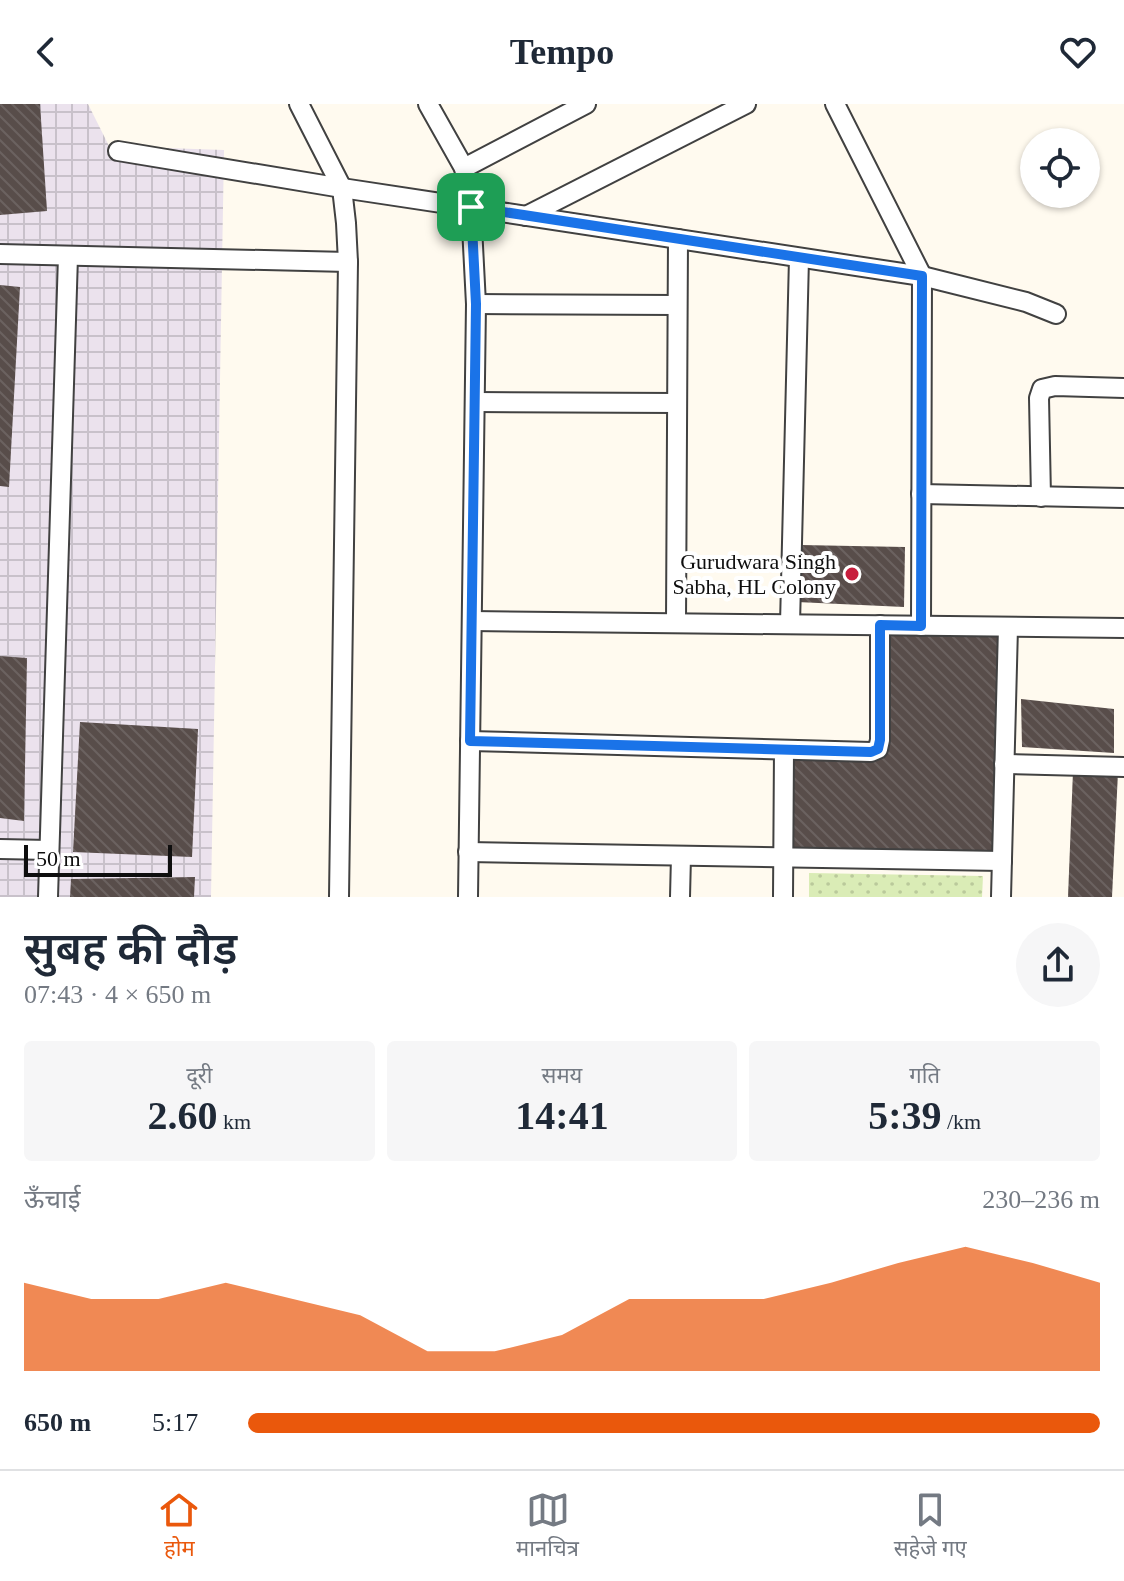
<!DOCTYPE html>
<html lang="hi">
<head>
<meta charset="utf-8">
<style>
  :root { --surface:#fff; --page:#f6f6f7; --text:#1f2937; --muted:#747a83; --line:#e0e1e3; --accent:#ea580c }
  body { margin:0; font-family:"Times New Roman","Noto Sans Devanagari",serif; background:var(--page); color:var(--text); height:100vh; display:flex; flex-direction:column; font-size:30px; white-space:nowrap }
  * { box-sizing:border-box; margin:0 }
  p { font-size:26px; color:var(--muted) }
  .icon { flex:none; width:44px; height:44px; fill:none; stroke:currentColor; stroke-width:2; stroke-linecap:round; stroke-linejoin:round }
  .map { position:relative; height:793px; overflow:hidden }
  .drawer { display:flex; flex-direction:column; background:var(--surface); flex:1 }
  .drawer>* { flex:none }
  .tools { position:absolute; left:1020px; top:24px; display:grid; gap:16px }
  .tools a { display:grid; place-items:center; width:80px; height:80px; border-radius:50%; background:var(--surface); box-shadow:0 2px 6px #0004; font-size:40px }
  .scale { position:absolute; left:24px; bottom:20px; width:148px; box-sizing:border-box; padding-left:8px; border:4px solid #0e0e0e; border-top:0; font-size:22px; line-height:28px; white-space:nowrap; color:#0e0e0e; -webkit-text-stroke:6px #fff; paint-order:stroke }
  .pin { position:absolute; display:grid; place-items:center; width:68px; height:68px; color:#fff; margin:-34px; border-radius:16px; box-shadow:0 4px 12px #0006 }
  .round { display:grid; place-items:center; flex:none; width:84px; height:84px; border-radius:42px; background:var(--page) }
  .headline { display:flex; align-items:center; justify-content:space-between; height:136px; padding:0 24px }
  h1 { font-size:44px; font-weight:600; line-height:60px }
  .stats { display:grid; grid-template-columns:repeat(3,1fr); gap:12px; height:136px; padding:8px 24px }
  .stats div { display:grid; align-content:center; border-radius:8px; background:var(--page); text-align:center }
  .stats b { font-size:40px; font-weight:600 }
  .stats small { font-size:22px; font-weight:400 }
  .stats p { font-size:22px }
  .chart { height:224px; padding:16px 24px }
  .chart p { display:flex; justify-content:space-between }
  .chart svg { width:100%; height:144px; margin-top:8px; fill:var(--accent); opacity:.7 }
  ul { padding:0 24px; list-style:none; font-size:26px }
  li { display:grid; grid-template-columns:128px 96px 1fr; align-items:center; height:60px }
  li i { height:20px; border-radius:10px; background:var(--accent) }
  header { display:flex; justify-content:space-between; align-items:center; height:104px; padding:0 24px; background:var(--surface); font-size:36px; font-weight:600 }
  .tab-bar { display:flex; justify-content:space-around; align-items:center; height:112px; border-top:2px solid var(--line); background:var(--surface); font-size:22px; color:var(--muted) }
  .tab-bar a { display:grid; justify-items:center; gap:4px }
  .tab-bar .current { color:var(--accent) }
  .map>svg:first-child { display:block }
</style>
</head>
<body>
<header><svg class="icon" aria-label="back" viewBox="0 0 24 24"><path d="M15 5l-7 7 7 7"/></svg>Tempo<svg class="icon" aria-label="heart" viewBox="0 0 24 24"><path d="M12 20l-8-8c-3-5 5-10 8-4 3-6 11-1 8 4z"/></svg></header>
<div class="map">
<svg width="1124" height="793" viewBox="0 0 1124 793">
  <defs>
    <pattern id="industrial-grid" width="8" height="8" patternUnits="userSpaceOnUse" patternTransform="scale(2)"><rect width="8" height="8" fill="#ebe2ed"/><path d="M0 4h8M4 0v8" fill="none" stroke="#c8c1ca"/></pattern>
    <pattern id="park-dots" width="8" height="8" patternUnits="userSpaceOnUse" patternTransform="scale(2)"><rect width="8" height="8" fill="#daecb6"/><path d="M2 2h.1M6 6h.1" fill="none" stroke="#bac99b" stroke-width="1.8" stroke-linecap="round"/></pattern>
    <pattern id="building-back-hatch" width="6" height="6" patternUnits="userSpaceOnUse" patternTransform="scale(2)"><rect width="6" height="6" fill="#584d4a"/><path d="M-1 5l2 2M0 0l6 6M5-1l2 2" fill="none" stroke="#6b6260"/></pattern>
  </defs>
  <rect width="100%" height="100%" fill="#fffaef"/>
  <!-- industrial -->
  <path fill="url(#industrial-grid)" d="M0,0H88L109,42L224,46L211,793H0Z"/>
  <!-- park -->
  <path fill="url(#park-dots)" d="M809,769L983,772L982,793H809Z"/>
  <!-- building -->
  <g fill="url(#building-back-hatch)">
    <path d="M0,0H40L47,107L0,111Z"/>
    <path d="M0,181L20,183L9,383L0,382Z"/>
    <path d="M801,441L905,443L904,503L797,498Z"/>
    <path d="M884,524L1005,525L999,752L786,750L787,649L882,652Z"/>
    <path d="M0,552L27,554L24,717L0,714Z"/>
    <path d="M1021,595L1114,605V649L1022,643Z"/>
    <path d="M80,618L198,625L192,753L73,748Z"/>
    <path d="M1073,667L1118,668L1112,793H1068Z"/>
    <path d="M195,773L194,793H70L71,775Z"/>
  </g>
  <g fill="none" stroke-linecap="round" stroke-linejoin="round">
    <!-- minor casing -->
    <g stroke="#414141" stroke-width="22">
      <g id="minor">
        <path d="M299,0L342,84L346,119L348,158L339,793"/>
        <path d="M428,0L464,64L471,103L476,200L468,793"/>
        <path d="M835,0L922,172L921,522"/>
        <path d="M118,47L342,84L922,172L1026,198L1056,210"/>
        <path d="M464,64L586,0"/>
        <path d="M526,112L746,0"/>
        <path d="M0,150L348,158"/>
        <path d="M476,200L677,201"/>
        <path d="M476,298L677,299"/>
        <path d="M921,390L1124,394"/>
        <path d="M1041,393L1039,294L1042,285L1055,282L1124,284"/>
        <path d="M472,517L1124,524"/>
        <path d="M676,519L678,135"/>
        <path d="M790,520L799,154"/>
        <path d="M470,637L871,648L878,645L880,636V521"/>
        <path d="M1004,660L1124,663"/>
        <path d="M0,745L49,746"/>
        <path d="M468,748L1002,757"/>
        <path d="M48,793L68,152"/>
        <path d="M680,793L681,752"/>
        <path d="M783,793L784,646"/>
        <path d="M1001,793L1008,523"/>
      </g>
    </g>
    <!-- minor -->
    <use href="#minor" stroke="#fff" stroke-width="18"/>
  </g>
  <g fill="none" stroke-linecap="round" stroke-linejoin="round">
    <!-- route casing -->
    <g stroke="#fff" stroke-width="16">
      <path id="route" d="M471,103L922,172L921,522L880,521V636L878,645L871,648L470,637L476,200Z"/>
    </g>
    <!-- route -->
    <use href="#route" stroke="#1a73e8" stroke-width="10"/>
  </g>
  <!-- markers -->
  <circle fill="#c71e3d" stroke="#fff" stroke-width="3" cx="852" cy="470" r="8"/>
  <g text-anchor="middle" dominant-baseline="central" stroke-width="8" stroke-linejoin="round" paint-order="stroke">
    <!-- poi labels -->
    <g font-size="22" fill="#0e0e0e" stroke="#fff" text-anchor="end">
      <text x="836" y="457">Gurudwara Singh<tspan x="836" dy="25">Sabha, HL Colony</tspan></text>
    </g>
  </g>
</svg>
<div class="tools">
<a><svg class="icon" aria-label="locate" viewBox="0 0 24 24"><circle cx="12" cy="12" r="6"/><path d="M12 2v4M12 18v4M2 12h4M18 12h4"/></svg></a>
</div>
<div class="scale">50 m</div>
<div class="pin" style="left:471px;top:103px;background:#1e9e55"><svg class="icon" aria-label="arrive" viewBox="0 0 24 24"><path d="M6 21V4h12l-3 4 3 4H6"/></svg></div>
</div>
<section class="drawer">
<div class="headline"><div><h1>सुबह की दौड़</h1><p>07:43 · 4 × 650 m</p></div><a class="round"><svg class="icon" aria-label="share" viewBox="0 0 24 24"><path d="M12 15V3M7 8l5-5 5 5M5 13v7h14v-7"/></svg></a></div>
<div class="stats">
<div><p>दूरी</p><b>2.60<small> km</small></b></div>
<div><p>समय</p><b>14:41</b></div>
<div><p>गति</p><b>5:39<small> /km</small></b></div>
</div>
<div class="chart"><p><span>ऊँचाई</span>230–236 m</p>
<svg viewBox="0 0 160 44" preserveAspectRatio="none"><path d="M0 44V17L10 22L20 22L30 17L40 22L50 27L60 38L70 38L80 33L90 22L100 22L110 22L120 17L130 11L140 6L150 11L160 17V44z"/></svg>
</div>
<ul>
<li><b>650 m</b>5:17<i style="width:100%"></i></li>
</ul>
</section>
<nav class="tab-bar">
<a class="current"><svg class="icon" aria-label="home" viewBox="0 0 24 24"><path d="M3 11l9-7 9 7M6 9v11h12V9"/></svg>होम</a>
<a><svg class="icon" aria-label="map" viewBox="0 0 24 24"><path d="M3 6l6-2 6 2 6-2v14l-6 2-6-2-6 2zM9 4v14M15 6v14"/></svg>मानचित्र</a>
<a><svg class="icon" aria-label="saved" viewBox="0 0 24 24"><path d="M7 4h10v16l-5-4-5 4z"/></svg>सहेजे गए</a>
</nav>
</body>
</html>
